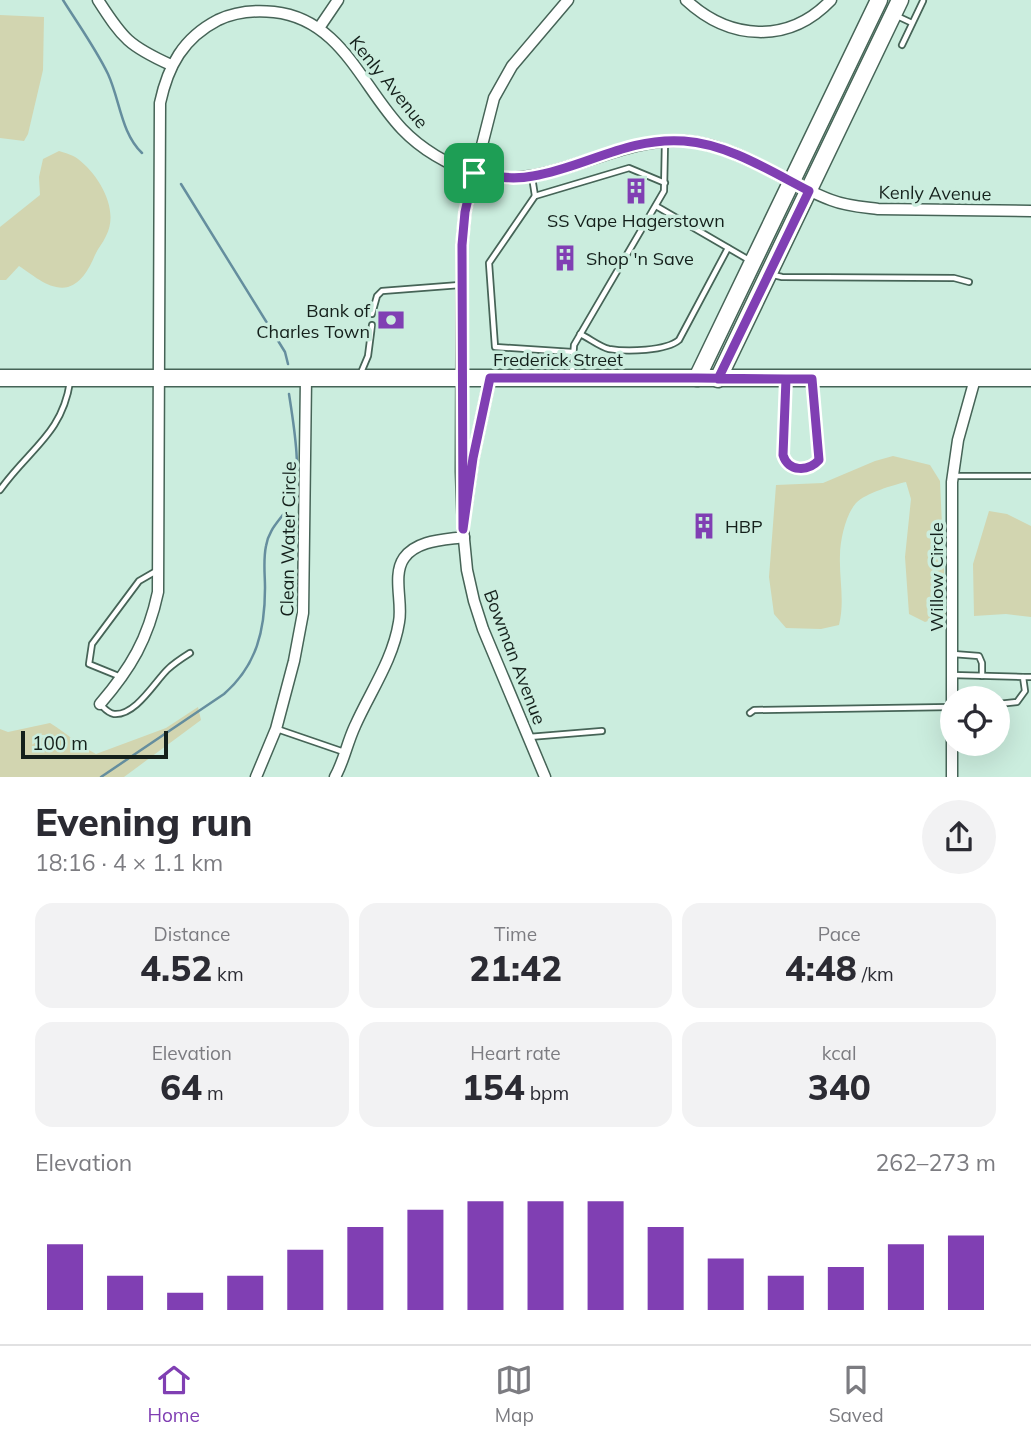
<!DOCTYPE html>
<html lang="en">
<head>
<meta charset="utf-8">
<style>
  :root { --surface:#fff; --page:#f2f2f3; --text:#2b2b33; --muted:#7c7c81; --line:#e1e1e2; --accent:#803fb3 }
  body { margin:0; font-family:Mulish,sans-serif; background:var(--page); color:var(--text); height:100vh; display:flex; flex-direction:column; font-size:26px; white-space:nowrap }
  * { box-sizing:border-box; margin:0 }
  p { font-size:23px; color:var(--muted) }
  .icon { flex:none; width:38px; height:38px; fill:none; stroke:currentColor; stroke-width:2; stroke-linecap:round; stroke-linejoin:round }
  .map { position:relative; height:777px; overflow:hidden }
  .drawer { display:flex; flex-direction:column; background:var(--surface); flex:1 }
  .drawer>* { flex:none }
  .tools { position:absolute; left:940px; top:686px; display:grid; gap:14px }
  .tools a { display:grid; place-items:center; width:70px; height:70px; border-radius:50%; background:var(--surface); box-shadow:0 7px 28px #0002; font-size:35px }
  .scale { position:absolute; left:21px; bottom:18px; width:147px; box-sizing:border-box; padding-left:7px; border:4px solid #14201b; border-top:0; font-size:19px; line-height:24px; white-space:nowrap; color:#14201b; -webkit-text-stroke:5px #cbedde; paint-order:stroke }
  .pin { position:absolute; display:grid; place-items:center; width:60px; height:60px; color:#fff; margin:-30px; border-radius:14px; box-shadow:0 4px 10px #0006 }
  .round { display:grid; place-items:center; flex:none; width:74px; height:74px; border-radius:37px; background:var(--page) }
  .overview { display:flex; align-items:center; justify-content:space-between; height:119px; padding:0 35px }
  h1 { font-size:38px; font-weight:800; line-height:52px }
  .metrics { display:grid; grid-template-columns:repeat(3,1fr); gap:10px; height:119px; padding:7px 35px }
  .metrics div { display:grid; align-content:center; border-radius:18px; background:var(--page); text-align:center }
  .metrics b { font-size:35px; font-weight:800 }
  .metrics small { font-size:19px; font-weight:400 }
  .metrics p { font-size:19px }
  .chart { height:196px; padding:14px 35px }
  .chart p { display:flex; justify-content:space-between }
  .chart svg { width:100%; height:126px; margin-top:7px; stroke:var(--accent); stroke-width:6 }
  .menu { display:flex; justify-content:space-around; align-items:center; height:98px; border-top:2px solid var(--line); background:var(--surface); font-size:19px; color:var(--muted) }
  .menu a { display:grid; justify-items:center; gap:4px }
  .menu .on { color:var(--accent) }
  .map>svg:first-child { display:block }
</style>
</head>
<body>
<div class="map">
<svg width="1031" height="777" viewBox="0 0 1031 777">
  <rect width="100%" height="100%" fill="#cbedde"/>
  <!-- green -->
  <g fill="#d2d5b0">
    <path d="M0,15L44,17L43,70L28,134L24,141L0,138Z"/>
    <path d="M59,151C65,153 73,155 78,159C99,175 120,210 106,236C103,243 98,248 95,255C90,267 82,283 68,287C50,291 33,275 19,266L6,280H0V227L40,195L39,177L43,159Z"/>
    <path d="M893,456L930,465L940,481L946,615L925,622L909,614L905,557L911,499L906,482C893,485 866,493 856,503C846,514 840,540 840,555C839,579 845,601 839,625L821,629L786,628L774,614L769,577L776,485L823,483L875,461Z"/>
    <path d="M989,511L1007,514L1031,526V617L1006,614L974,616L973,564Z"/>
    <path d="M198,707L201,720L124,777H0V729L8,732L50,723C66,733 79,745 96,754L166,728Z"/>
  </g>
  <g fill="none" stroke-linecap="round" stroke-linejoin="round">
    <!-- stream -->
    <g stroke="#658e9e" stroke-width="2.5">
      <path d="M63,0C78,24 96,49 108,74C120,100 121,133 142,153"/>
      <path d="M181,184L285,352L288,364"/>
      <path d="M101,777L224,694C257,665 265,630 265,588C265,574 263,560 266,546C269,526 285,517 292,500C303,477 293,420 289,394"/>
    </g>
    <!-- service casing -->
    <g stroke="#466457" stroke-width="8">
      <g id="service">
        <path d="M897,16L912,23"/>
        <path d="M902,45L923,1"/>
        <path d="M532,177L535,196"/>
        <path d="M656,206L749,260"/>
        <path d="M773,275L782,277L954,278L969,282"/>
        <path d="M372,314L377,296L382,291L460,285"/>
        <path d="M580,334C589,338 600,347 609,349C627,352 666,351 679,340L728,248"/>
        <path d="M572,352L495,347L489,263L535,196L629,168L665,183"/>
        <path d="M572,374L574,345L664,191L665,142"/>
        <path d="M360,375L368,356L372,325"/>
        <path d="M786,383L783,455L785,461L791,467L808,468L819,460L820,453L812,380"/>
        <path d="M955,476H1031"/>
        <path d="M0,490C29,449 62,434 70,382"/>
        <path d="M953,654L979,656L982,663V676"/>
        <path d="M952,675L1023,677L1025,691L1017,702L998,704"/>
        <path d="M121,677L89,664L92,644L139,581L158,570"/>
        <path d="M1023,677H1031"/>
        <path d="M101,705C105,709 108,713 114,714C135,716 154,683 167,670C174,663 182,658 190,653"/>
        <path d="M750,713L754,710L951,707"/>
        <path d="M277,729L344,752"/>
        <path d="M529,737L602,731"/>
      </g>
    </g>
    <!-- minor casing -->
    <g stroke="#466457" stroke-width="13">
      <g id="minor">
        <path d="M98,0C123,39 129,46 171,65"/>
        <path d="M686,0C729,40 788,45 831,0"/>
        <path d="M319,28L338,0"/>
        <path d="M467,501L473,458L490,378"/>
        <path d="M100,704C131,668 148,639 158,592L160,103C168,66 183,38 218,20C235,12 255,10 274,12C341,19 362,87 402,129C421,149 448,165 474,173C546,195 612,136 685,141C738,145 783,182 831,200C846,206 862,207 878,209L1031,211"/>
        <path d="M256,777L276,729L294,661L303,613L306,378"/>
        <path d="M335,777C344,761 347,743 355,726C370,692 393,660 399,622C403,603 392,575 404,558C417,540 444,540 464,537"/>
        <path d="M545,777L483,629L474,601L467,570L463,529L461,472L462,245L465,212L494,98L512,66L568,0"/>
        <path d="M952,777V482L958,440L975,379"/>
      </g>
    </g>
    <!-- primary casing -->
    <g stroke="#466457" stroke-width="19">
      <g id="primary">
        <path d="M0,378H1031"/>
        <path d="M697,378L879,0"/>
        <path d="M718,379L900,0"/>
      </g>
    </g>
    <!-- service -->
    <use href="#service" stroke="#fff" stroke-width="4.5"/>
    <!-- minor -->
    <use href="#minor" stroke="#fff" stroke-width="10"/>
    <!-- primary -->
    <use href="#primary" stroke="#fff" stroke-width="16"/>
  </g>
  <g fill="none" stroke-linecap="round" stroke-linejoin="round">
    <!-- route casing -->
    <g stroke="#fff" stroke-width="14">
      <path id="route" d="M474,173L465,212L462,245L463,529L473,458L490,378H697L786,379L783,455C788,472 808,472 819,460L812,379H718L809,191C770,171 728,144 684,141C627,137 586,167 533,176C514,180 494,177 474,173"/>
    </g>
    <!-- route -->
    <use href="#route" stroke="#803fb3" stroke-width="9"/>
  </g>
  <!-- icons -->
  <defs>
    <g id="building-bare" transform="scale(2.1)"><path d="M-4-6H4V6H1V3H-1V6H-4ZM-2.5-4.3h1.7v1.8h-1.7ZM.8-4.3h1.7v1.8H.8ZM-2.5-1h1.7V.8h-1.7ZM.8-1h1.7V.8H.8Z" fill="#803fb3" stroke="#cbedde" stroke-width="2.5" paint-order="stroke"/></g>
    <g id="bank-bare" transform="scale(2.1)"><path d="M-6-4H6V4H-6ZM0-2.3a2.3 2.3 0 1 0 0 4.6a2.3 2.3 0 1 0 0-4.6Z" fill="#803fb3" stroke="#cbedde" stroke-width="2.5" paint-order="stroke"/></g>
  </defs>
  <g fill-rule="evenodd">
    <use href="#building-bare" x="636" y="191"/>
    <use href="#building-bare" x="565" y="258"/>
    <use href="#bank-bare" x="391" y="320"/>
    <use href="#building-bare" x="704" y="526"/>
  </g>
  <g text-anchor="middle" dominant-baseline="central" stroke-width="7" stroke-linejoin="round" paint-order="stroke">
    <!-- street labels -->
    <g font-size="18" fill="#14201b" stroke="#cbedde">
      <text transform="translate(389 82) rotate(51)">Kenly Avenue</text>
      <text transform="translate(935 193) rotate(1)">Kenly Avenue</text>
      <text x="558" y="359">Frederick Street</text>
      <text transform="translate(288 539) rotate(-89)">Clean Water Circle</text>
      <text transform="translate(936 577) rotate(-90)">Willow Circle</text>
      <text transform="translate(515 657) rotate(69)">Bowman Avenue</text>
    </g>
    <!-- poi labels -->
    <g font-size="18" fill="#14201b" stroke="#cbedde" text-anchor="start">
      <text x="636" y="220" text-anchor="middle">SS Vape Hagerstown</text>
      <text x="586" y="258">Shop 'n Save</text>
      <text x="370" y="310" text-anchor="end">Bank of<tspan x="370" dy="21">Charles Town</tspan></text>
      <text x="725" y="526">HBP</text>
    </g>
  </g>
</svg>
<div class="tools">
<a><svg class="icon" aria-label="locate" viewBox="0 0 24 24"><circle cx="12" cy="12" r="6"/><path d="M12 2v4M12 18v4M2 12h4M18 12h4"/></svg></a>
</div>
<div class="scale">100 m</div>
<div class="pin" style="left:474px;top:173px;background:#1e9e55"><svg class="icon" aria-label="arrive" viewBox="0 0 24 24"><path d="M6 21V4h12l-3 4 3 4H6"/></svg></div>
</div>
<section class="drawer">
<div class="overview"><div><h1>Evening run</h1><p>18:16 · 4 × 1.1 km</p></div><a class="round"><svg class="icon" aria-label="share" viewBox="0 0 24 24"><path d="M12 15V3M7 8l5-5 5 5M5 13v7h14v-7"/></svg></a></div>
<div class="metrics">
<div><p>Distance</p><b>4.52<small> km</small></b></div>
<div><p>Time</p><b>21:42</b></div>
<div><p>Pace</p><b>4:48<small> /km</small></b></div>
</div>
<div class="metrics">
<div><p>Elevation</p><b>64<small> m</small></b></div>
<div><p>Heart rate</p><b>154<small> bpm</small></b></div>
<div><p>kcal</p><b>340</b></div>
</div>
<div class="chart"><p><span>Elevation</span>262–273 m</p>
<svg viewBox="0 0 160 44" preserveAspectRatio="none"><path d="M5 44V21M15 44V32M25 44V38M35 44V32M45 44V23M55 44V15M65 44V9M75 44V6M85 44V6M95 44V6M105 44V15M115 44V26M125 44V32M135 44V29M145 44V21M155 44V18"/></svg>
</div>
</section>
<nav class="menu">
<a class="on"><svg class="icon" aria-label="home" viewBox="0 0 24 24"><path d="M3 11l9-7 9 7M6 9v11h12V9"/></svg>Home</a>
<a><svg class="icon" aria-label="map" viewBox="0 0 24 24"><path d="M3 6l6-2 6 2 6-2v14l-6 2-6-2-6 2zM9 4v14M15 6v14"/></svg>Map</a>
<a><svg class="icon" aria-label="saved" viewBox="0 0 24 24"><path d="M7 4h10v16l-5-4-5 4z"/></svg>Saved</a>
</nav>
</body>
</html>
